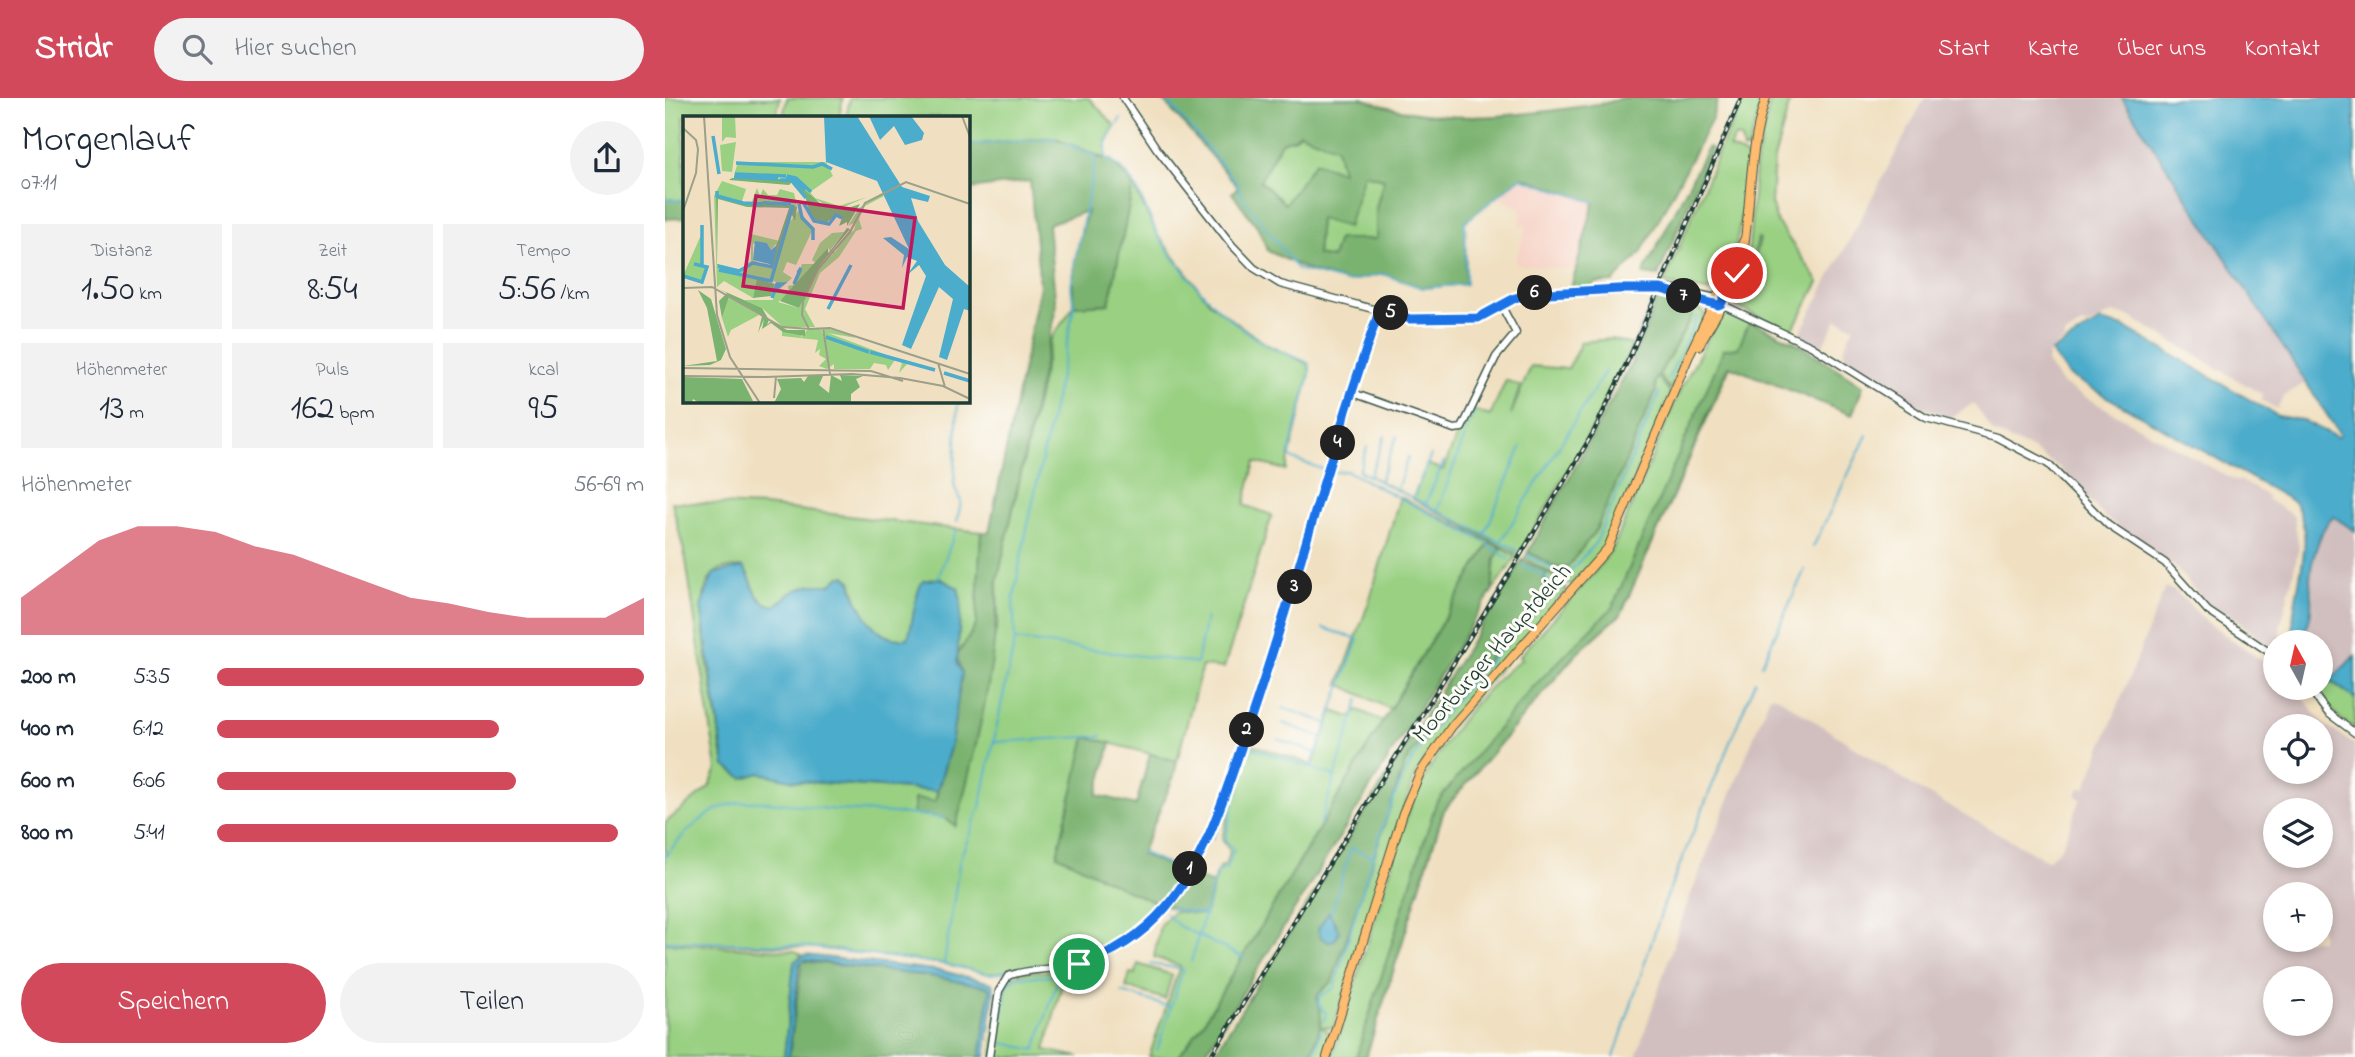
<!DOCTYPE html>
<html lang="de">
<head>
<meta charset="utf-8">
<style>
  :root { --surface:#fff; --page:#f2f2f3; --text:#1f2937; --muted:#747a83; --accent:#d1495b }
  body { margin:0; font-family:"Indie Flower",sans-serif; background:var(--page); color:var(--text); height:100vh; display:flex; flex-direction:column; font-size:26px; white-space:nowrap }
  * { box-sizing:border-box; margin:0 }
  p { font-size:23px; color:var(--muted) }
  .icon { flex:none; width:38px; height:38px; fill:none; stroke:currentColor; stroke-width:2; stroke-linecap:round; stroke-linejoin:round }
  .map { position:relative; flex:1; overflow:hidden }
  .details { display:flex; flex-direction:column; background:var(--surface); width:665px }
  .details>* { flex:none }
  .needle { width:46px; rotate:352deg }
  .tools { position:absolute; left:1598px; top:532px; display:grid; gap:14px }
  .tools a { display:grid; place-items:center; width:70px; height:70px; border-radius:50%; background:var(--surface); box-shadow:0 4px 10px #0003; font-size:35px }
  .pin { position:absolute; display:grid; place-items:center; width:60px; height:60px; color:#fff; margin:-30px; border:4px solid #fff; border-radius:50%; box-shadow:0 2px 7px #0007 }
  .km { position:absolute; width:35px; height:35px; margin:-18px; border-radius:50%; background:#222; color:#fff; font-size:19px; line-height:35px; text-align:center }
  .round { display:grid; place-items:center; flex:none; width:74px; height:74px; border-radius:37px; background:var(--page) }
  .summary { display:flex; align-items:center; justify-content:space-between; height:119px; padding:0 21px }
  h1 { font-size:38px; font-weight:600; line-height:52px }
  .stats { display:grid; grid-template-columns:repeat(3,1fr); gap:10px; height:119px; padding:7px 21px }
  .stats div { display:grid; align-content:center; border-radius:0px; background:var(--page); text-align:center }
  .stats b { font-size:35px; font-weight:600 }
  .stats small { font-size:19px; font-weight:400 }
  .stats p { font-size:19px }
  .chart { height:196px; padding:14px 21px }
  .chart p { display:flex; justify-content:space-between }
  .chart svg { width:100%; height:126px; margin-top:7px; fill:var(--accent); opacity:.7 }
  .cta { display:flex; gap:14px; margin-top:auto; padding:14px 21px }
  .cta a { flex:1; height:80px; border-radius:42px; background:var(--accent); color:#fff; font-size:28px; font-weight:600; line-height:80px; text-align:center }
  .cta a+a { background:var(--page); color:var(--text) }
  ul { padding:0 21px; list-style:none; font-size:23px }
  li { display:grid; grid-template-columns:112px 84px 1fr; align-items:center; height:52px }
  li i { height:18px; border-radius:9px; background:var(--accent) }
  header { display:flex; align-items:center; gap:42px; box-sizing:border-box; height:98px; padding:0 35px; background:var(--accent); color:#fff }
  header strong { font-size:33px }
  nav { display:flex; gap:38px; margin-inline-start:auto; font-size:24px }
  .search { width:490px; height:63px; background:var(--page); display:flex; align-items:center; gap:18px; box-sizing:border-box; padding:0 24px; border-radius:38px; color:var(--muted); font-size:26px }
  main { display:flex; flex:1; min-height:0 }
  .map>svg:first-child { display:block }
</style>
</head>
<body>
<header>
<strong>Stridr</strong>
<div class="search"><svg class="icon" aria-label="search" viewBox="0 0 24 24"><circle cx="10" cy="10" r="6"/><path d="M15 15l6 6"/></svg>Hier suchen</div>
<nav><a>Start</a><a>Karte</a><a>Über uns</a><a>Kontakt</a></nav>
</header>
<main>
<section class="details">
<div class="summary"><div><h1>Morgenlauf</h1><p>07:11</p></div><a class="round"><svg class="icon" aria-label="share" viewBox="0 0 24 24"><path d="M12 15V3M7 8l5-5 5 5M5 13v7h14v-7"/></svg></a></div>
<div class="stats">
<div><p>Distanz</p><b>1.50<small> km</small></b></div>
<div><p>Zeit</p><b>8:54</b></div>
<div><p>Tempo</p><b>5:56<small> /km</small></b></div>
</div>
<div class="stats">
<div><p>Höhenmeter</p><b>13<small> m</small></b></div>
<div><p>Puls</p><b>162<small> bpm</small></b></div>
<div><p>kcal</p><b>95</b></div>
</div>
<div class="chart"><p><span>Höhenmeter</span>56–69 m</p>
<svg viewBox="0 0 160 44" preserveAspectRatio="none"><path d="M0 44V31L10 21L20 11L30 6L40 6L50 8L60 13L70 16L80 21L90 26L100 31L110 33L120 36L130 38L140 38L150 38L160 31V44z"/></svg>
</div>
<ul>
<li><b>200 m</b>5:35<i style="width:100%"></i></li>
<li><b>400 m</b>6:12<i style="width:66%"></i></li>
<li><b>600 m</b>6:06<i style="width:70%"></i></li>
<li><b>800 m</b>5:41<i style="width:94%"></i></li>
</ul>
<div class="cta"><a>Speichern</a><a>Teilen</a></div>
</section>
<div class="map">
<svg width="1690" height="959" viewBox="0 0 1690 959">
  <rect width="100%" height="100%" fill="#fdfcf7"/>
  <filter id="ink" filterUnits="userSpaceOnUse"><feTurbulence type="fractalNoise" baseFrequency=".0143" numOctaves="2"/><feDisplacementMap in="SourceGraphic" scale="14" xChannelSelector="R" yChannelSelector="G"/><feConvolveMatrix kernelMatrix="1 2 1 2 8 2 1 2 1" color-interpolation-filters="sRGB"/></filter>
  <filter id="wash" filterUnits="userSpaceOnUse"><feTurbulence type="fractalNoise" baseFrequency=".00686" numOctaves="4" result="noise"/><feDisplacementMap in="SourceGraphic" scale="28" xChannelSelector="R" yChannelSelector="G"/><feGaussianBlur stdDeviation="1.57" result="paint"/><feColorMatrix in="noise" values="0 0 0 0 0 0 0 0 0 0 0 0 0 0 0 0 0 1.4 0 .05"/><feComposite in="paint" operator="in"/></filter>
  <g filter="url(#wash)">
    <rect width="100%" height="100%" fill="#f0e0c1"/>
    <!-- built -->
    <path fill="#f6d2c5" d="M855,80L929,104L911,172L849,166L862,128H855L856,111L833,98Z"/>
    <!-- industrial -->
    <g fill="#d1bfbf" fill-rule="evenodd">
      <path d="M1260,0H1457L1643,283L1619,298L1612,311L1596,302L1598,297L1464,218L1447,215L1422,228L1418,226L1400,237V241L1385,253L1382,264L1397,286L1572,384L1574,382L1603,398L1602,401L1629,418L1634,450L1614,536L1618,539L1615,544H1610V553L1564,516L1555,515L1543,507L1508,467L1441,420L1395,370L1367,351L1328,334L1309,305L1285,320L1248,305L1181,262L1178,251L1189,229L1172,221L1156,250L1134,237Z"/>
      <path d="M987,199L993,200L966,267L957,270Z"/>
      <path d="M1669,418L1690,433V558L1656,590V544H1628L1641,530L1648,496L1645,482L1655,438L1663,422Z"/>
      <path d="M1500,490L1510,493L1542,524L1610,572V590H1630L1659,626L1690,647V959H971L1022,806L1105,598H1111L1255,692L1382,762L1396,750L1416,701L1411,698L1414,689L1420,691ZM1656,628V674H1610V628ZM1656,712V758H1610V712ZM1656,796V842H1610V796ZM1656,880V926H1610V880Z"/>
    </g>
    <!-- green -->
    <g fill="#99d082" stroke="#5c865b" stroke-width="2">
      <path d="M0,0H115L111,19H19V103L0,101Z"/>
      <path d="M122,0H178L174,19H118Z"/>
      <path d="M185,0H424L450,28L441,44V61L391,40L303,47V19H181Z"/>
      <path d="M1080,0H1098L1083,51L1078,52L1076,41L1070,39L1064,50L1080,57L1083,63C1078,97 1075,170 1048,194L999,186L1054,53Z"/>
      <path d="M1106,0H1126L1109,61L1106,105L1112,124L1154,184L1126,234L1070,208L1086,176L1095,141L1093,140L1088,159L1068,205L1066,201L1084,150L1090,69Z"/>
      <path d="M634,35L672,49L678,75L620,106L595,83L616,44L629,40Z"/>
      <path d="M699,76L719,81L711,110L712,142L673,141L667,160L652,157L655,121Z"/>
      <path d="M468,87L492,136L545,205L600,246L644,266L645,275L621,372L590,364L579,407L607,417L559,570L537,568L512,663L422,639L392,757L496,806L452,843L425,857L324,876L279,866L156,850L0,843V725L44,689L52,671L21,462L7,404L100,408L316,434L311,527L294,556L292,534L296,505L293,490L274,480L258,483L243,540C210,547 192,509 186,482L175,478L165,487H149L126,495L110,508C85,503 91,483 78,469C70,469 58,469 51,474C19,495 55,612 55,647C58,664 62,673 78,680L95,675L130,683L272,693C269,709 277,719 290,728L333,523L332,484L386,241L409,208L444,206Z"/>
      <path d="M1029,206L1040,216L1005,291L994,277L1028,216Z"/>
      <path d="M1062,214L1085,223L956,516L911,556L822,653L779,712L701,959H667L742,719C762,663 809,597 857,561L854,559L930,474L949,448L1015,293L1055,217Z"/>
      <path d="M946,241L967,247L937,313L854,457L748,401L762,366L778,372L794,332L808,312L825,318L841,282L855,288L846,316L866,268L903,271L916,244Z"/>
      <path d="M993,279L1006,295L941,448L906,487L860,460L863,454L888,468L902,470L931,432L991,293L990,284Z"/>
      <path d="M735,399L825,444L725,611L674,586L704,504Z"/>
      <path d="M837,450L851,459L827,493L830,460Z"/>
      <path d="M883,475L902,491L763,655L748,683L668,930L655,928L666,936L659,959H645L654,932L652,898L667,883L740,665L776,614L880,498L879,479Z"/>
      <path d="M1665,583L1690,601V630L1675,621L1652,594Z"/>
      <path d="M693,612L718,623L537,927L513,959H484L515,868L489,859L495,827L509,813L540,817L554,770L561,766L565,753L557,741C566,708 569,676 580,644L648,667L668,613L685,619Z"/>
      <path d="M0,845L130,853L137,857L129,864L119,959H0Z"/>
      <path d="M473,866L507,877L500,901L461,889L465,875L470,876Z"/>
      <path d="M395,873L399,879L380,952L414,959H327C329,941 331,889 346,879C358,871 381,874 395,873Z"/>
    </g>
    <!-- forest -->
    <g fill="#7ab270" stroke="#4c7852" stroke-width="2" fill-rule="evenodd">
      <path d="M496,0H697C774,32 861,16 941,5L956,0L1053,1L1047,21L976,155L948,184L930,185L926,189L906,190L929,104L860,80H855L800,124L801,186L758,190L718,176L682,184L645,173L603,153L592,128L567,95L573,89ZM634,35L671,49L677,74L650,64L620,106L595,83L616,44L629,40ZM699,76L719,81L711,110V141H673L667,160L652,157L655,121L683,129Z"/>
      <path d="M378,40H391L431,59L446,62L468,87L444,206L409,208C404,175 414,144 422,113L383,126L391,210L332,484C333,567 311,648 291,728L279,720L248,716L249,701L270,703L286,646L294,594L297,575L292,558L311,527L316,434H324L375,188L365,83L303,91V47Z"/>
      <path d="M1043,49L1047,51L993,178L978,176Z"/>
      <path d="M0,101L19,103V120L0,121Z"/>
      <path d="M993,200L1029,206L1028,216L990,284L991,293L931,432L902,470L889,468L863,454L966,267Z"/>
      <path d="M1085,223L1132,245L1198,288L1187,317L1064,268L956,516L911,556L779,712L701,959H691L771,705L866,591L947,510L1059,251L1073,250Z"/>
      <path d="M825,444L837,450L830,460L827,493L538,959H513L537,927Z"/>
      <path d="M857,462L883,475L879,479L880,497L776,614L740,665L667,884C642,904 656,898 656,921C655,934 649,947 645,959H547Z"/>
      <path d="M421,639L446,645L432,697L471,707L485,656L512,663L509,678L476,756L548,786L539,816C488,812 438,778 392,757Z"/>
      <path d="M137,863L271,879L323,889L325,894L315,959H124Z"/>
    </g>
    <!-- water -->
    <g fill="#4caccb" stroke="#367480" stroke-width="2">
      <path d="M1457,0H1690V433L1669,419C1656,425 1645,468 1645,483C1646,498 1649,518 1640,532C1637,536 1632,540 1629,543C1622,496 1656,445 1629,404L1403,277L1386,254L1435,223L1459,229L1613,318L1637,322L1672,339L1675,337Z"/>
      <path d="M78,469C91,483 85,504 110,508L131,492L146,487H165L175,478H181C188,484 187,491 190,498C200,519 215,547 243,540C248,525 250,493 258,483L274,480L293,490L296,503L292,565L297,575L286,646L272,693L130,683L95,675L78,680L60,668L36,509L48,476Z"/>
      <path d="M1690,558V600H1689L1665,582Z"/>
      <path d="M664,814L674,833L671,841L663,844L655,839L653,831Z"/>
      <path d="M140,857L277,873L327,885L329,895L320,959H315L325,894L323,889L271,879L140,862L134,866L124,959H119L129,864Z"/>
    </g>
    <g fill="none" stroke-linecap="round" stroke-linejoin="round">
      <!-- stream -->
      <g stroke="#4caccb" stroke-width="2">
        <path d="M500,0L572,85L576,97L632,171L682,184L718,176L758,190L801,186L800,124L855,80L929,104"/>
        <path d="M456,20L441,44V61C469,71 479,108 491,133C495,143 503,151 509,160C534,195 564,224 601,247C615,256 635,258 644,266L645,275L624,356L628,361L660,372"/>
        <path d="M303,47L391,40"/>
        <path d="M0,101L19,103"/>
        <path d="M1003,281L1033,218"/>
        <path d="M702,349L694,373L852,452"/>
        <path d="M669,374L682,373L813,440L844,461"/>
        <path d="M705,377L720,338"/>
        <path d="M715,382L732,338"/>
        <path d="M732,391L743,359"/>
        <path d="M748,399L766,357"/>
        <path d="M761,405L779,363"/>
        <path d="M773,411L809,313"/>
        <path d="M292,424L296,404L289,388L293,303"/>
        <path d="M820,435L856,349"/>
        <path d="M836,443L941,272"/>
        <path d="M1148,449L1202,337"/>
        <path d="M862,457L901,478L931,444L995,294"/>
        <path d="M273,480L291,432"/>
        <path d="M351,542L532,565L541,519"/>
        <path d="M1097,566L1140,471"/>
        <path d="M618,610L662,625"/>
        <path d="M618,625L656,639"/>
        <path d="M613,641L651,655"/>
        <path d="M330,644L437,638"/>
        <path d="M581,648L670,678"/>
        <path d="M646,669L693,541L658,530"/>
        <path d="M655,726L694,601"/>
        <path d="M0,759C16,738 36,717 60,708C89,697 141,710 172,712C208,714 243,715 279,720"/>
        <path d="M505,810L538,816"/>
        <path d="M666,815L686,750L709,759"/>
        <path d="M501,816L514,828L579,860"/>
        <path d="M0,843L126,847L279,866L295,761L315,709L350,541L348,504L356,459L402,245L409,208L406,189L409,168L431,59L401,45"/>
        <path d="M526,864L551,775L562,770L569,751L560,743L570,698L576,690L573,684L547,741"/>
        <path d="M280,866L324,876L334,875C355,867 376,869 397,864C452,854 489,818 518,773L476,754"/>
        <path d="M485,866L518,871L492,952"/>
        <path d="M395,878H404"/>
        <path d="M457,894L505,909"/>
        <path d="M659,923L661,915L654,907V899L669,890C691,819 714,716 752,654C784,601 845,543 887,496C884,476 875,475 858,468"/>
        <path d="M331,959L342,888L352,879L394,878L370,952L333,944"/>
        <path d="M648,959L656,934"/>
        <path d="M949,959L1000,803L1090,583"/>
      </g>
    </g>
  </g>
  <g filter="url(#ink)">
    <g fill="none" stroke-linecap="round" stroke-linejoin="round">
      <!-- minor casing -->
      <g stroke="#3e5549" stroke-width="9">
        <g id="minor">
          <path d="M458,0L492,51L567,147L589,170L615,186L745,221L813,220L850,200L866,196L990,191"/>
          <path d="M996,191H1010L1051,200"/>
          <path d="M1002,193L1048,206"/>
          <path d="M1056,206L1146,248L1261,320L1331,339L1383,366L1443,427L1500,465L1543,513L1610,558"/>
          <path d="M688,295L789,331L797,330L831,259L851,235L837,209"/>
          <path d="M1644,590L1663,615L1690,635"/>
          <path d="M324,959L334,893L343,878C361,871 381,872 400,869C425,866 452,853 472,837C538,784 563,688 590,610C635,478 668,342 715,211"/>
        </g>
      </g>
      <!-- major casing -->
      <g stroke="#3e5549" stroke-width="10">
        <g id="major">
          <path d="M1034,248C1048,219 1073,188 1078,155C1087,102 1083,53 1101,0"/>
          <path d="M662,959L738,715L755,675L787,628L943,450L1026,253L1079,142"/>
        </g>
      </g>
      <!-- minor -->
      <use href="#minor" stroke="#fff" stroke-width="6"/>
      <!-- major -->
      <use href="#major" stroke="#fdbc6f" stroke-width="8"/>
      <!-- rail casing -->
      <g stroke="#1f3d34" stroke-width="4.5">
        <path id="rail" d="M545,959L847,471L928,335L966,256L1076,0"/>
      </g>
      <!-- rail -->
      <use href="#rail" stroke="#fdfcf7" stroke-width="2" stroke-dasharray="5" stroke-linecap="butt"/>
      <!-- minor-bridge casing -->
      <g stroke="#3e5549" stroke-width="9" stroke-linecap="butt">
        <path id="minor-bridge" d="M990,191H996"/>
      </g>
      <!-- minor-bridge -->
      <use href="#minor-bridge" stroke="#fff" stroke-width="6"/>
    </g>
  </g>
  <g fill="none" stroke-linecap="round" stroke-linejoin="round" filter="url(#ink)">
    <!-- route casing -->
    <g stroke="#fff" stroke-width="14">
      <path id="route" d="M414,866C448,856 478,836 501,809C543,759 563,687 584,626C631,489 666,348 715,211L745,221L813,220L850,200L866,196L953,191H996L1053,207L1056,206L1072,175"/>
    </g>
    <!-- route -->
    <use href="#route" stroke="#1a73e8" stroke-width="9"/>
  </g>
  <g text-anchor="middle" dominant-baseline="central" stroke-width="6" stroke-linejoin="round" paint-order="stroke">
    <!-- street labels -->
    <g font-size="24" fill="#1f3d34" stroke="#fdfcf7">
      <text transform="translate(828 556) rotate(-49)">Moorburger Hauptdeich</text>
    </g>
  </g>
  <!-- overview -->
  <g transform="translate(18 18)">
    <rect width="287" height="287" fill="#f0e0c1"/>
    <path d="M39,0H52L53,22L43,21L39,26ZM53,26L49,56L39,55L37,29ZM55,46H143L150,60L127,76L132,82L156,90L184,81L163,90L155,91L145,90L132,83L110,62L51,59ZM39,65L63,73L58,88L33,80L34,149L57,154L68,145V118L97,125L93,136V128L88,134L84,127L70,128V144L91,152L106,107L116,94L130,113L113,149L104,146L100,156L109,162L97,173L106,177L105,170L110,169L119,148H133L111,174L95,186L116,192L134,152L150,138L145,132L133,147L129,144L137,127L149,117L161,116L148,133L152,136L167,113V117L171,114L173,106L165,110L176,92L199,78L201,80L182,90L176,103L179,113L173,115L156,141L137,157L122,193L132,211H100L79,192L61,184H90L94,166L75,162L70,182L41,165L34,171L31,80ZM74,72L77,80L80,73L85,79H94L97,73L111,77L114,91L68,88ZM18,119L19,150L23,151L19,166L0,160ZM46,181L76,199L48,214L45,221L39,202ZM138,212L141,222V212L146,213L164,218L173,222L145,217L225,247L216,257L219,247L212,244L205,254L203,249L191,247L187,253H151V248L144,253L136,250L143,243L136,239L137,233L132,237L135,224L99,220V214L119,216L118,222L124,214Z" fill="#99d082"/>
    <path d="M49,62L110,63L140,90L162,93L177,88L164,110V106L156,110L159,102L153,99L142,108L128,102L122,80L109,66L106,69L46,64ZM33,80L65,89L81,85L114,91L112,105L108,97L107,105L91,152L87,149L106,92L64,91L35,83L34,148L56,154L34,149ZM164,112L167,113L138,148L116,192L97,185L145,132V137L148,134ZM74,163L92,168L88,180L70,182ZM36,173L79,192L86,204L84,209L88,205L104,214H122V220L100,216L88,207L79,213L81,203L75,217L79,200L46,181L39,202L36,185L44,177ZM15,174L28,183L43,233L38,244L27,249L0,250L34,245L24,192ZM148,259L159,265L157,259L180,260L173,263L177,271L168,278V287H91L98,273L94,263L118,262L121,266L125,260H140L136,269L146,277ZM0,261L59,263L70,285L16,287L10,283L9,287H0Z" fill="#7ab270"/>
    <path d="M141,0H174L219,71L247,80L245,86L228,82L235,105L262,149L287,171V195L281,193L264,244L256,241L270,183L256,171L228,233L219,229L243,160L236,149L224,159L234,145L224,141L219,152L221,139L200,122L208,121L226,133L194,65L143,46ZM186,0H228L241,17L239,24L222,29L211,10L197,24ZM72,125L84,127L88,134L94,129L90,149L70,144Z" fill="#4caccb"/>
    <path fill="none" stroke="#4caccb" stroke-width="3.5" d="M30,20L36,58M53,47L130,51L139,48L149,53M52,58L103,60M104,60L113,62L128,76M51,61L95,63M103,62L112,64L122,74M97,64H108L123,82M34,75V80L60,87L80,88M120,86L131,105L146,108L153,99L159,102M81,87L108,88M116,88L119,102L130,113V124M19,109V149M35,150L56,155L70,147L90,151M36,154L88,165L110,89M0,160L19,166L24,151L11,148M111,168L118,152L115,157M89,182L94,168H99L92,173M145,193L168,149M143,221L186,236M187,236L252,254M261,257L287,265"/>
    <path fill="none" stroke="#9c9f89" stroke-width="2" d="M21,0L34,199L47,241L77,287M279,0L287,21M0,95L13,57L15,33L13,24L0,12M166,118L182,87L223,66L287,88M0,172L29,171L99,211L128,213M140,212L147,258M126,213L147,212L287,258M126,213L119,199L120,185L135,153L166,117M255,247L262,271M0,252L188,255L220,265M0,260L85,261M82,261L169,258L217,262L260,270L287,283M91,282L93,261"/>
    <path fill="#c2185b" fill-opacity="0.15" stroke="#c2185b" stroke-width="3.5" d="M73,80L232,102L220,192L60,170Z"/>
    <rect width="287" height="287" fill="none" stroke="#1f3d34" stroke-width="3.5"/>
  </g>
</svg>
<div class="tools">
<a><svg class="needle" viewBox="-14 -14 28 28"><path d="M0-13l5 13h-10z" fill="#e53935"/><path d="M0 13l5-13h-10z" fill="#747a83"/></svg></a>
<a><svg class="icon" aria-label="locate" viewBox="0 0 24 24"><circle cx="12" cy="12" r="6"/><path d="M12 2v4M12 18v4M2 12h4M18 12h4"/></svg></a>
<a><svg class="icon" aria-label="layers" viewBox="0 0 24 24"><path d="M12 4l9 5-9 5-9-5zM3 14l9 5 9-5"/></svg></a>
<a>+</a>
<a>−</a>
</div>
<div class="pin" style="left:414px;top:866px;background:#1e9e55"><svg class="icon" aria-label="arrive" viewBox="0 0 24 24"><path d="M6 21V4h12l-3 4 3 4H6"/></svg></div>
<div class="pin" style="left:1072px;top:175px;background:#d93025"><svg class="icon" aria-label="check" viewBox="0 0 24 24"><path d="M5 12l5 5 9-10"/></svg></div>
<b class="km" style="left:525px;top:771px">1</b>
<b class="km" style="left:582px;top:632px">2</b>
<b class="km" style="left:630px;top:489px">3</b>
<b class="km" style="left:673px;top:345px">4</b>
<b class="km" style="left:726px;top:215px">5</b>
<b class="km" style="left:870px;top:195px">6</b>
<b class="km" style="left:1019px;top:198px">7</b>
</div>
</main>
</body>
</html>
